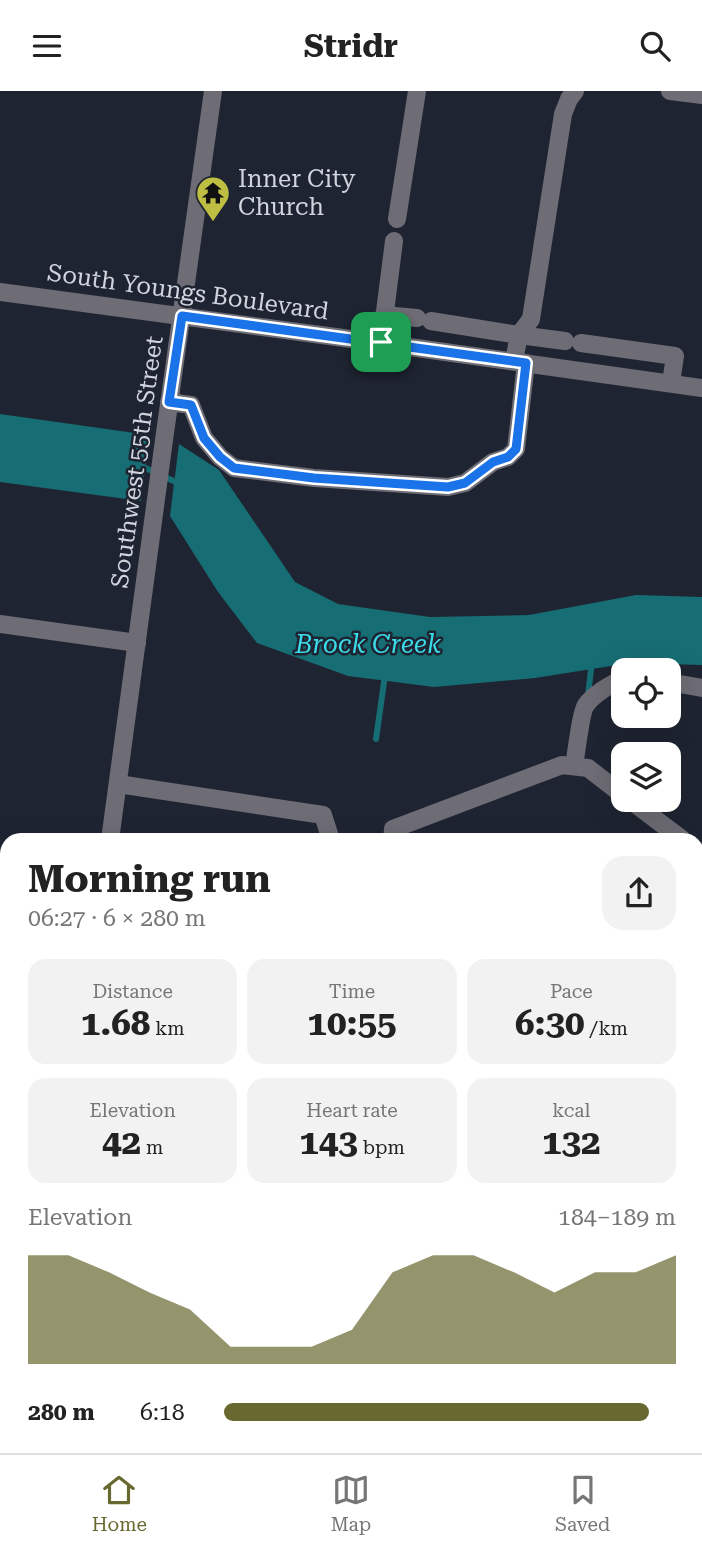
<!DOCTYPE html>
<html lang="en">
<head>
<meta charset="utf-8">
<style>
  :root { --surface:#fff; --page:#f2f2f2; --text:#222; --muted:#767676; --line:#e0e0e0; --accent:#686930 }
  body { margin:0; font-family:"Roboto Serif",serif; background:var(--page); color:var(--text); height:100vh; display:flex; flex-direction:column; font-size:26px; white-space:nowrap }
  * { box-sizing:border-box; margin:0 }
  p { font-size:23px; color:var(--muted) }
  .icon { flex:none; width:38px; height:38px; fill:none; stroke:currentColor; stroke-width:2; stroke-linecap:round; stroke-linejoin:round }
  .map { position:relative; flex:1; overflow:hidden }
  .drawer { position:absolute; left:0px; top:742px; width:704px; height:621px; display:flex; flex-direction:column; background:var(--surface); border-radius:21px 21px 0 0; box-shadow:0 7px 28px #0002 }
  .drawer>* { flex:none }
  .tools { position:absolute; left:611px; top:567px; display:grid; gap:14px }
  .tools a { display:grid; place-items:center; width:70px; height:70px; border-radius:14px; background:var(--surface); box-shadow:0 7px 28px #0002; font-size:35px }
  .pin { position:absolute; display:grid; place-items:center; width:60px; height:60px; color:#fff; margin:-30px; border-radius:14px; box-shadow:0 4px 10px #0006 }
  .round { display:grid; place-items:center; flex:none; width:74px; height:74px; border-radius:21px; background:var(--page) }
  .summary { display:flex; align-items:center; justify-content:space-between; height:119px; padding:0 28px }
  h1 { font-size:38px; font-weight:700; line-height:52px }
  .stats { display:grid; grid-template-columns:repeat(3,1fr); gap:10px; height:119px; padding:7px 28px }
  .stats div { display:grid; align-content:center; border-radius:18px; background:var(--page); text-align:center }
  .stats b { font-size:35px; font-weight:700 }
  .stats small { font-size:19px; font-weight:400 }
  .stats p { font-size:19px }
  .chart { height:196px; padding:14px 28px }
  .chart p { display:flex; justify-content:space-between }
  .chart svg { width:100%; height:126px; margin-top:7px; fill:var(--accent); opacity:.7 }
  ul { padding:0 28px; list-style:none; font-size:23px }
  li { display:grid; grid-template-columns:112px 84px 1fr; align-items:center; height:52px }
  li i { height:18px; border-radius:9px; background:var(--accent) }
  header { display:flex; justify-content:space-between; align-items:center; height:91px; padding:0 28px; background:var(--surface); font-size:32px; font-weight:700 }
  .tabs { display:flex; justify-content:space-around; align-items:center; height:98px; border-top:2px solid var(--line); background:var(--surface); font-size:19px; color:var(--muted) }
  .tabs a { display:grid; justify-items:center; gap:4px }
  .tabs .active { color:var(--accent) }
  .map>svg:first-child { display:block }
</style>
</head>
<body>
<header><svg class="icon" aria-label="menu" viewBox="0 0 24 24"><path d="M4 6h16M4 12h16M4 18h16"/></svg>Stridr<svg class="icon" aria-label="search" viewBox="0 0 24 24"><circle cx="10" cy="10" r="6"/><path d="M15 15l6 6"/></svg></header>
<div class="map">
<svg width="702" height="1362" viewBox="0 0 702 1362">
  <rect width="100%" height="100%" fill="#1e2431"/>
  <!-- water -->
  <g fill="#176d74">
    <path d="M0,323L149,344L141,410L0,391Z"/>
    <path d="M179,353L219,379L295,491L338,513L430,526L529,524L636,504L702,506V574L630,572L535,587L434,596L348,585L257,552L218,501L170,425Z"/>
  </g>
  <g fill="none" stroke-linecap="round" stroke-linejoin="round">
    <!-- stream -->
    <g stroke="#176d74" stroke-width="6">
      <path d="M139,374L180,393"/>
      <path d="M588,604L592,570"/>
      <path d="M376,648L385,584"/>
    </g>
    <!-- minor -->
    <g stroke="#6e6c74" stroke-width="18">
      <path d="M670,0L702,4"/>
      <path d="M397,128L417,0"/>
      <path d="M0,201L381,252L702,297"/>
      <path d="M384,224L417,227"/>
      <path d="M431,230L519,244L514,270"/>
      <path d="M565,250L519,244L531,228L563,23L569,8L575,0"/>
      <path d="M381,252L394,150"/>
      <path d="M581,252L675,265L671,292"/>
      <path d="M169,311L191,314L204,347L220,366L234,377L314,387L448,396L465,392L493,371L508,366L516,358L526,272"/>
      <path d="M0,533L137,552"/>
      <path d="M668,591L702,597"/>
      <path d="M574,675C576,664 581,620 586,614C592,605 612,591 623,589"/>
      <path d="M118,693L323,724L331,749"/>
      <path d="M630,709L683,749"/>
      <path d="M110,749L164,349L213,0"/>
      <path d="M392,749L393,738L562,674L588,677L623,704"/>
      <path d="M696,759L702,763"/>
      <path d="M0,856L7,857"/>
      <path d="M696,948L702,919"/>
      <path d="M700,1109L702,1101"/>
      <path d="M24,1362V1356"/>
      <path d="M253,1362L254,1356"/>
      <path d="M320,1362V1356"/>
      <path d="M673,1362L674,1356"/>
    </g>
  </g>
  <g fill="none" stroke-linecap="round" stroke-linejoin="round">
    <!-- route casing -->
    <g stroke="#fff" stroke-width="14">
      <path id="route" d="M182,225L526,272L516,358L508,366L493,371L465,392L448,396L314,387L234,377L220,366L204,347L191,314L169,311Z"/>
    </g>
    <!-- route -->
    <use href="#route" stroke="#1a73e8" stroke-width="9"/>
  </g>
  <!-- icons -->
  <defs>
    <g id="temple-pin" transform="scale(1.75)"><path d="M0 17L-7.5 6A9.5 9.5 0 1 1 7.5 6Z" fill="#bebf42" stroke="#1e2431"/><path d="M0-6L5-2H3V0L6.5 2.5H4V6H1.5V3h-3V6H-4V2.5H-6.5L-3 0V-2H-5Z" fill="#111"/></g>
  </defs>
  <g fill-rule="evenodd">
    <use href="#temple-pin" x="213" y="102"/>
  </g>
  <g text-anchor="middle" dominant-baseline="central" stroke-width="5" stroke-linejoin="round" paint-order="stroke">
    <!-- poi labels -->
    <g font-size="24" fill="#d0d4dd" stroke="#1e2431" text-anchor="start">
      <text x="238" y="88">Inner City<tspan x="238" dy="28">Church</tspan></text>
    </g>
    <!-- street labels -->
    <g font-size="24" fill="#d0d4dd" stroke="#1e2431">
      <text transform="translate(188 201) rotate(8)">South Youngs Boulevard</text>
      <text transform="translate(137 371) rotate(-82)">Southwest 55th Street</text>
    </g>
    <!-- water labels -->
    <g font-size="26" font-style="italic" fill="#3bdae7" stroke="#1e2431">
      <text x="368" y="553">Brock Creek</text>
    </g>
  </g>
</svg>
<div class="tools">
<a><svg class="icon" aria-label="locate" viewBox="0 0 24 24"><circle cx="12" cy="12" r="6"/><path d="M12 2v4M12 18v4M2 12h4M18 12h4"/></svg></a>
<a><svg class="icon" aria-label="layers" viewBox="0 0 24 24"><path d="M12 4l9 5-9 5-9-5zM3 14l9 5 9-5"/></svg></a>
</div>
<div class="pin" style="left:381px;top:251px;background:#1e9e55"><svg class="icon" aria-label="arrive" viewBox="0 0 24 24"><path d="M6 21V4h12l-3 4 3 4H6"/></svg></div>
<section class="drawer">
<div class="summary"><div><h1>Morning run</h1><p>06:27 · 6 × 280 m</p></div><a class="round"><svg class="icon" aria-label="share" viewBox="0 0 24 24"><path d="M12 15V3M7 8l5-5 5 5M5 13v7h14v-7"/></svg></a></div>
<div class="stats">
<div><p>Distance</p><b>1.68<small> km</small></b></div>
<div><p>Time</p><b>10:55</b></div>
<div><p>Pace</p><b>6:30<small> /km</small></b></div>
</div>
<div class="stats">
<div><p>Elevation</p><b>42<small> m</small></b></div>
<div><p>Heart rate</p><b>143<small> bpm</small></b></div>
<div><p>kcal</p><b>132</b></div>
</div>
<div class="chart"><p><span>Elevation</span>184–189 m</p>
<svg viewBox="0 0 160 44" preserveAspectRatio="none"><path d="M0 44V6L10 6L20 12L30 19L40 25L50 38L60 38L70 38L80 32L90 12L100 6L110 6L120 12L130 19L140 12L150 12L160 6V44z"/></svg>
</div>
<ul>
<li><b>280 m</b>6:18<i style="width:94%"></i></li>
</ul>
</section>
</div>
<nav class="tabs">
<a class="active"><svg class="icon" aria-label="home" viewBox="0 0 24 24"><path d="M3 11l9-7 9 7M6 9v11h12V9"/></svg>Home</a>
<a><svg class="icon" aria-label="map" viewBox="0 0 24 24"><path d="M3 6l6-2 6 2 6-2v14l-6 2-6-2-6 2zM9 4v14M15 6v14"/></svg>Map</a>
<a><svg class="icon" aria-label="saved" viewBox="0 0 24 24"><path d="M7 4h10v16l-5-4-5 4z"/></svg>Saved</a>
</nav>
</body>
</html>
